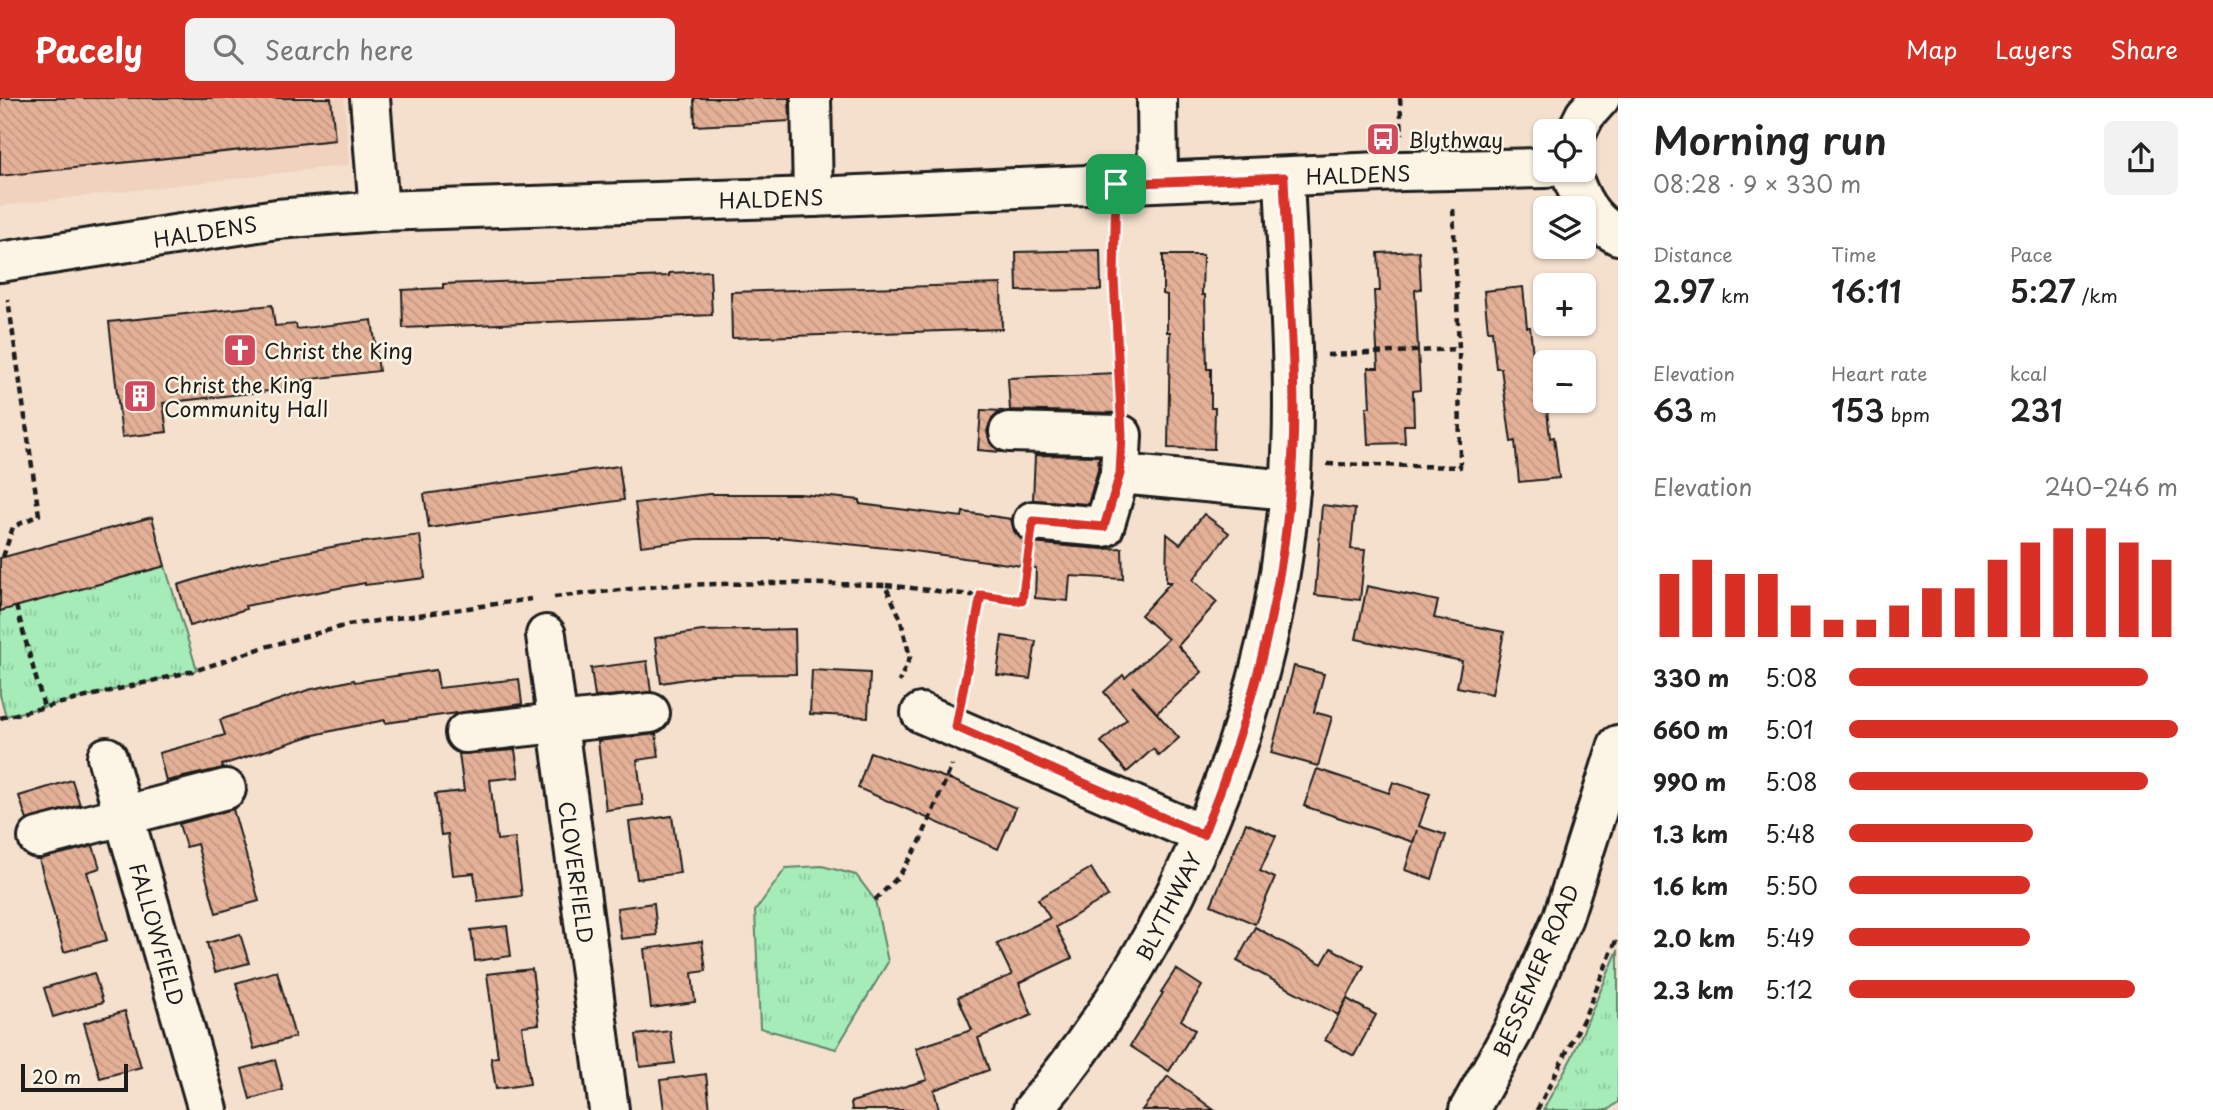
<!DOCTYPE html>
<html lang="en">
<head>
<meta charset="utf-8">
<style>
  :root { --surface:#fff; --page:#f2f2f2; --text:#222; --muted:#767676; --accent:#d93025 }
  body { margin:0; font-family:"Playpen Sans",sans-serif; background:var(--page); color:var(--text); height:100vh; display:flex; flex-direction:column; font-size:26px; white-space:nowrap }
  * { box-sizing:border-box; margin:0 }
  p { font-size:23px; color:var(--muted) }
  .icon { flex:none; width:38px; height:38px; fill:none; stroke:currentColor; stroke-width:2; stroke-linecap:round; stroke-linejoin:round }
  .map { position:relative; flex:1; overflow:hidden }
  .details { display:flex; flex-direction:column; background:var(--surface); width:595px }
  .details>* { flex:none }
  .controls { position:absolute; left:1533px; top:21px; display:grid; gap:14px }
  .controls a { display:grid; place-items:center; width:63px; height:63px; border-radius:10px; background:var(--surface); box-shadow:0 2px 5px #0004; font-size:35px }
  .scale { position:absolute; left:21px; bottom:18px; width:107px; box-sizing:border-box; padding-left:7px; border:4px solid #1c1c1c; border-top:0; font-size:19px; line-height:24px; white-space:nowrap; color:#1c1c1c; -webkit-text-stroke:5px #fcf5e5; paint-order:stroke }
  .pin { position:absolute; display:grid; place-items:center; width:60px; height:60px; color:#fff; margin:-30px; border-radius:14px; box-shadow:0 4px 10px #0006 }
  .round { display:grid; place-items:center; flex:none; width:74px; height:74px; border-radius:10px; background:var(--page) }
  .head { display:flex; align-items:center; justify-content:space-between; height:119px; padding:0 35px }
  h1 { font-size:38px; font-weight:600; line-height:52px }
  .metrics { display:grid; grid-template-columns:repeat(3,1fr); gap:10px; height:119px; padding:7px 35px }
  .metrics div { display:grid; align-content:center }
  .metrics b { font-size:30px; font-weight:600 }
  .metrics small { font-size:19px; font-weight:400 }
  .metrics p { font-size:19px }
  .chart { height:196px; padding:14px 35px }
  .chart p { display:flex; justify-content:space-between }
  .chart svg { width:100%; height:126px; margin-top:7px; stroke:var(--accent); stroke-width:6 }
  ul { padding:0 35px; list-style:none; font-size:23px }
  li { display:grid; grid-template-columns:112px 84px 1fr; align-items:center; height:52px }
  li i { height:18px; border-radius:9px; background:var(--accent) }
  header { display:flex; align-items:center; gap:42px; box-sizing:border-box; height:98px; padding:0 35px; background:var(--accent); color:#fff }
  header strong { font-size:33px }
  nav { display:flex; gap:38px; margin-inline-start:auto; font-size:24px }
  .search { width:490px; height:63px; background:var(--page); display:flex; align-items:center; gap:18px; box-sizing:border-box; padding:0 24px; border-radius:10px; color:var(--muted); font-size:26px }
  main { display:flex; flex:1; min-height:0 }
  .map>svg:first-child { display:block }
</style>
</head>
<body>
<header>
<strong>Pacely</strong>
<div class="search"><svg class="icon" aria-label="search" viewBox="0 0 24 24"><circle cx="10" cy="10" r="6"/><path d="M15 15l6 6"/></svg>Search here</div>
<nav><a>Map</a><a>Layers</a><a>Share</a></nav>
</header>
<main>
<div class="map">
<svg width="1618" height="1012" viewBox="0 0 1618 1012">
  <defs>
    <pattern id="grass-tufts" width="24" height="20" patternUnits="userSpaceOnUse" patternTransform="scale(1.75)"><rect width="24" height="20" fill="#a6ecb9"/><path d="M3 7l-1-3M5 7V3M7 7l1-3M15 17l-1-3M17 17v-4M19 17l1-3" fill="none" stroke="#8eca9e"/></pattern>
    <pattern id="building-back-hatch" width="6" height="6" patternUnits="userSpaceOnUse" patternTransform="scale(1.75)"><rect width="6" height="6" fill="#e4b097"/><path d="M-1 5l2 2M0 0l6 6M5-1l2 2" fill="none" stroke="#c39782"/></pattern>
  </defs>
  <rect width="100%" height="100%" fill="#f5e0ce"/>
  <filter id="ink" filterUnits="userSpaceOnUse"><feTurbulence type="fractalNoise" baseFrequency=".0143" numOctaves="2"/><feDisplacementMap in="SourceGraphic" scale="14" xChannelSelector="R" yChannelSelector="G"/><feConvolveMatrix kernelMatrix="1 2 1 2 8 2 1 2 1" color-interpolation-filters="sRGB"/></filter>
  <g filter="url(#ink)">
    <!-- built -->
    <path fill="#f0d2be" d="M0,0H344L349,67L0,108Z"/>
    <!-- grass -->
    <g fill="url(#grass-tufts)" stroke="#61846a" stroke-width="2">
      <path d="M165,468L197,572L6,618L0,597V513Z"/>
      <path d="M822,768L856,777L875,802L888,864L836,951L760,930L755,813L786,770Z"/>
      <path d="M1618,852V1004L1608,1012H1543L1572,959Z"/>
    </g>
    <!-- building -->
    <g fill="url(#building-back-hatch)" stroke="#1c1c1c" stroke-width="2">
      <path d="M0,0H331L335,42L0,78Z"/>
      <path d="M694,0H789L790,23L695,28Z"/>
      <path d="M1100,152L1101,192L1017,193L1016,154Z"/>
      <path d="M1419,153L1421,191L1415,192L1420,292L1413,293L1414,327H1404L1405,345L1368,346L1366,309H1370L1368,270H1378L1374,193H1380L1378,155Z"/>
      <path d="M1163,157H1203L1202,197H1205L1207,271H1211V310H1215L1214,351L1168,350L1170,234H1167V197L1163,196Z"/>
      <path d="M710,173L712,217L403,230L402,192L443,190V186L669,178V175Z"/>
      <path d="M1001,186L1002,231L732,240L731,194Z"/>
      <path d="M1523,189L1527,229H1530L1534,267H1539L1542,304L1546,303L1550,340L1554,339L1559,380L1519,384L1515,343L1511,344L1501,270H1496L1492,233H1488L1484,193Z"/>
      <path d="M272,207L275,228L296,226L297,231L372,222L379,273L303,282L304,289L163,305L167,334L122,339L109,224Z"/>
      <path d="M1115,275L1116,315L1010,312L1008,280Z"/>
      <path d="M981,312L1004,313L998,315L991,322L987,333L990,345L1001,354L978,352Z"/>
      <path d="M1035,357L1099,358L1098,372L1088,406L1033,402Z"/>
      <path d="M619,368L624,402L429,430L424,396Z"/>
      <path d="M709,396H800L860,402V406L962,419L963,414L1011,421L1014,433L1021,441L1030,445L1102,451L1122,450L1123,481L1070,478L1068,503L1035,500L1036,470L906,452L779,439V441H697L641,448L635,405Z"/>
      <path d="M1322,407L1355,411L1351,451L1365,452L1360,502L1315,497Z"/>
      <path d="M1204,416L1229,435L1193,482L1217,504L1178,548L1202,574L1157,615L1132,588L1179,640L1159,658L1153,651L1127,674L1101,644L1127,621L1104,594L1123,577L1125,580L1168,541L1141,517L1171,484H1166L1167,436L1180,446Z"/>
      <path d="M152,419L165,468L0,513V460Z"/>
      <path d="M420,437L425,480L365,487V485L245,508L246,511L190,528L178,487L248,465L342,447Z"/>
      <path d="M1367,488L1438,503L1434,520L1504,534L1492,596L1457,589L1462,563L1356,541Z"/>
      <path d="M795,531L796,576L711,577L661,585L655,540L702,533Z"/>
      <path d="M1002,538L1036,543L1030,581L997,577Z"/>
      <path d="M647,563L651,594L595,599L591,570Z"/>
      <path d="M1294,568L1324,576L1314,614L1332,619L1318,668L1271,655Z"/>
      <path d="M436,572L439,590L519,581L522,606L385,625V622L336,632L310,638L222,667L223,670L166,683L159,655L225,637L220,622L308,592L354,582L355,584Z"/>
      <path d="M812,572L870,575L868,619L810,616Z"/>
      <path d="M656,636L659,659L637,662L643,707L606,712L598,643Z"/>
      <path d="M515,652L519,679L490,682L497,742L515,740L522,798L478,803L474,775L453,777L448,736L441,737L435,696L464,693L459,656Z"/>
      <path d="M870,654L955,683L1016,710L998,751L858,690Z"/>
      <path d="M1317,671L1389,695L1393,684L1430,696L1419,728L1446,737L1432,781L1405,772L1417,732L1413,744L1304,708Z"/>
      <path d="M72,682L80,707L27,722L19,698Z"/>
      <path d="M233,711L259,803L216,815L197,746L186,749L179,726Z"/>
      <path d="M672,718L680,775L637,781L629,724Z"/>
      <path d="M1246,725L1276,738L1260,773L1275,780L1255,826L1211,807Z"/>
      <path d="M93,748L100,770L87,774L107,842L64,854L39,761Z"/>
      <path d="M1091,770L1108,798L1056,829L1072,860L1019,885L1032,917L978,940L989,972L934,992L939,1012H852L851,1004L927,982L916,950L972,932L958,899L1012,877L997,846L1050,820L1038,801Z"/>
      <path d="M654,805L657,837L621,841L617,810Z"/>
      <path d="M507,828L511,858L475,863L471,832Z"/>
      <path d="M1255,829L1322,866L1331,850L1364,868L1338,917L1237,863Z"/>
      <path d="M240,836L249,865L215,874L207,845Z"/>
      <path d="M702,843L706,873L692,875L695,904L651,910L644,851Z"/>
      <path d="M532,871L539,926L522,928L530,986L496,991L491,960L498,959L487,876Z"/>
      <path d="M1176,871L1202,888L1181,922L1195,932L1169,973L1130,948L1163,895L1161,894Z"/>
      <path d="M277,873L295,939L254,951L236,885Z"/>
      <path d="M94,875L103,904L53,919L44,890Z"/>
      <path d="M1347,901L1376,917L1354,958L1325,942Z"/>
      <path d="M125,913L141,969L100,980L84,925Z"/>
      <path d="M670,933L675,965L640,969L636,937Z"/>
      <path d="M275,962L283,992L250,1001L242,971Z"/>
      <path d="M706,976L710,1012H664L660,982Z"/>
      <path d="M1168,978L1214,1012H1142Z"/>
    </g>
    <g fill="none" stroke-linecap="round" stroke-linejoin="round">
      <!-- minor casing -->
      <g stroke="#1c1c1c" stroke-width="44">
        <g id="minor">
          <path d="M370,0L379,113"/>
          <path d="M811,0L813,99"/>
          <path d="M1157,0L1158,83"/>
          <path d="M0,164L277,121L379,113L813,99L1403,73L1545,70"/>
          <path d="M1009,334L1122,337L1120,376L1290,392"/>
          <path d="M1033,423L1104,429L1120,376"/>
          <path d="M546,537L609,1012"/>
          <path d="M921,615L1203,737"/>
          <path d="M465,635L650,615"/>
          <path d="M107,659L208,1012"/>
          <path d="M38,740L226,691"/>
          <path d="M1033,1012C1179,838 1272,618 1290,391C1298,287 1288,183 1284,79"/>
        </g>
      </g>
      <!-- major casing -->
      <g stroke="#1c1c1c" stroke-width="44">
        <g id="major">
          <path d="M1577,33L1585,17L1600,0"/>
          <path d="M1570,72C1579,100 1590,123 1618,137"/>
          <path d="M1469,1012L1513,933L1563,819L1618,647"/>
        </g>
      </g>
      <!-- path -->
      <g stroke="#1c1c1c" stroke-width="4.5" stroke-dasharray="7 5" stroke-linecap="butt">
        <path d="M1400,0L1402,37"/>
        <path d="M1115,121L1114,179L1120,301"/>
        <path d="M1327,257L1459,251"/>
        <path d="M1327,366L1460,369L1459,251L1453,108"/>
        <path d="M3,459L13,429L39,417L8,201"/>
        <path d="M886,487L1022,503L1028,460"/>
        <path d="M554,499L669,487L774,485L885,487L900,519L910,559L899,584"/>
        <path d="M16,508L44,609"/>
        <path d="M963,593L981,497"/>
        <path d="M0,620L197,572L265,549L348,527L531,501"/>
        <path d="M875,802L899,778L920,744L952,667"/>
        <path d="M1537,1012L1585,918L1618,838"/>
      </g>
      <!-- minor -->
      <use href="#minor" stroke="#fcf5e5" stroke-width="38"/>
      <!-- major -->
      <use href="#major" stroke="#fcf5e5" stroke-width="38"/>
    </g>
  </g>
  <g fill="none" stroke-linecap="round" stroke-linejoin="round" filter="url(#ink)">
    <!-- route casing -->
    <g stroke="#fff" stroke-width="14">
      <path id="route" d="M1284,79C1287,155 1293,231 1294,308C1294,456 1259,600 1203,737L956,629L981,497L1022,503L1033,423L1104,429L1120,376L1122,337L1114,179L1116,86Z"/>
    </g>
    <!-- route -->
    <use href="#route" stroke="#d93025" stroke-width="9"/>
  </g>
  <!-- icons -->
  <defs>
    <g id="bus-square" transform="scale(1.75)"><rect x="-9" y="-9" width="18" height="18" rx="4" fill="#d1495b" stroke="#fcf5e5"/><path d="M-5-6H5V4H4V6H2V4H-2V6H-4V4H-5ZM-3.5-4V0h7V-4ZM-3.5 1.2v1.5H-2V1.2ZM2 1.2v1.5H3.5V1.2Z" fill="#fff"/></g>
    <g id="church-square" transform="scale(1.75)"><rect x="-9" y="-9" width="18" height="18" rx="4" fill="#d1495b" stroke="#fcf5e5"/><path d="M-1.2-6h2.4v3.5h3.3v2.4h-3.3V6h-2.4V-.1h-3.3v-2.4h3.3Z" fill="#fff"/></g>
    <g id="building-square" transform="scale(1.75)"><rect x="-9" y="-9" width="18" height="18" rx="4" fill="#d1495b" stroke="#fcf5e5"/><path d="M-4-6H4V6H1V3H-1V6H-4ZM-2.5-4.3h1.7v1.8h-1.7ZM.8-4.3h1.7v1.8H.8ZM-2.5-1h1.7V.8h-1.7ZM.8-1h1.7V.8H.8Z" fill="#fff"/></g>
  </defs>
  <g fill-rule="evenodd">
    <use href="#bus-square" x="1383" y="41"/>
    <use href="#church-square" x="240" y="252"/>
    <use href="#building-square" x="140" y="298"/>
  </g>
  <g text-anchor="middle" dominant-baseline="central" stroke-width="5" stroke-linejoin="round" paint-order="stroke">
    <!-- poi labels -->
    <g font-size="21" fill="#1c1c1c" stroke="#fcf5e5" text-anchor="start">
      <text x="1408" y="41">Blythway</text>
      <text x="264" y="252">Christ the King</text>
      <text x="164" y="286">Christ the King<tspan x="164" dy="24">Community Hall</tspan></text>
    </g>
    <!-- street labels -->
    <g font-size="21" fill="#1c1c1c" stroke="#fcf5e5">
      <text transform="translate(1358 76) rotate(-2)">HALDENS</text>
      <text transform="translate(771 100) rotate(-2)">HALDENS</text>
      <text transform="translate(205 133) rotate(-9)">HALDENS</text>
      <text transform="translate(577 774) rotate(82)">CLOVERFIELD</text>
      <text transform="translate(1168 808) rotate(-63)">BLYTHWAY</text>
      <text transform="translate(158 836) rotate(74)">FALLOWFIELD</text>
      <text transform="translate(1535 872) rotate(-67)">BESSEMER ROAD</text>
    </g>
  </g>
</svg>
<div class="controls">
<a><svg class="icon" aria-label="locate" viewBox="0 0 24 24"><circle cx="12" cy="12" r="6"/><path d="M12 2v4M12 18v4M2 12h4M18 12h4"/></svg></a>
<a><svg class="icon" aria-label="layers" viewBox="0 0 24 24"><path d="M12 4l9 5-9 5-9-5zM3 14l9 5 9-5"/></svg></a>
<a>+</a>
<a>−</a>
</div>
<div class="scale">20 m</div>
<div class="pin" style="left:1116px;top:86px;background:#1e9e55"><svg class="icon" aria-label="arrive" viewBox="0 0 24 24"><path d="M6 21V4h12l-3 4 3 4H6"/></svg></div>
</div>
<section class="details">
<div class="head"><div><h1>Morning run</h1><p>08:28 · 9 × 330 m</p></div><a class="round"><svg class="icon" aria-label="share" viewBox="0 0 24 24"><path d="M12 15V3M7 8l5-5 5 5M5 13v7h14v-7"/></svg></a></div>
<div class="metrics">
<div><p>Distance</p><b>2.97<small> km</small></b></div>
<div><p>Time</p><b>16:11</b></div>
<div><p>Pace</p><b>5:27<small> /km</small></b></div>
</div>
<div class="metrics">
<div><p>Elevation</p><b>63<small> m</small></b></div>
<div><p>Heart rate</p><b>153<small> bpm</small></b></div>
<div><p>kcal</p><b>231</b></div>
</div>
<div class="chart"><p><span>Elevation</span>240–246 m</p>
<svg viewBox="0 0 160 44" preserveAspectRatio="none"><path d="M5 44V22M15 44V17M25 44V22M35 44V22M45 44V33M55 44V38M65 44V38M75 44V33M85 44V27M95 44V27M105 44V17M115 44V11M125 44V6M135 44V6M145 44V11M155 44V17"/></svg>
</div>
<ul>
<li><b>330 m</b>5:08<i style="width:91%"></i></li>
<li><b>660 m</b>5:01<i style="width:100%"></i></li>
<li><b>990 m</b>5:08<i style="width:91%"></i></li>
<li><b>1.3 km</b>5:48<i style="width:56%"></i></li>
<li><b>1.6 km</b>5:50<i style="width:55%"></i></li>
<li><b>2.0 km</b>5:49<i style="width:55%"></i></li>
<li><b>2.3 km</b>5:12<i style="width:87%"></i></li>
</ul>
</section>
</main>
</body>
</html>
